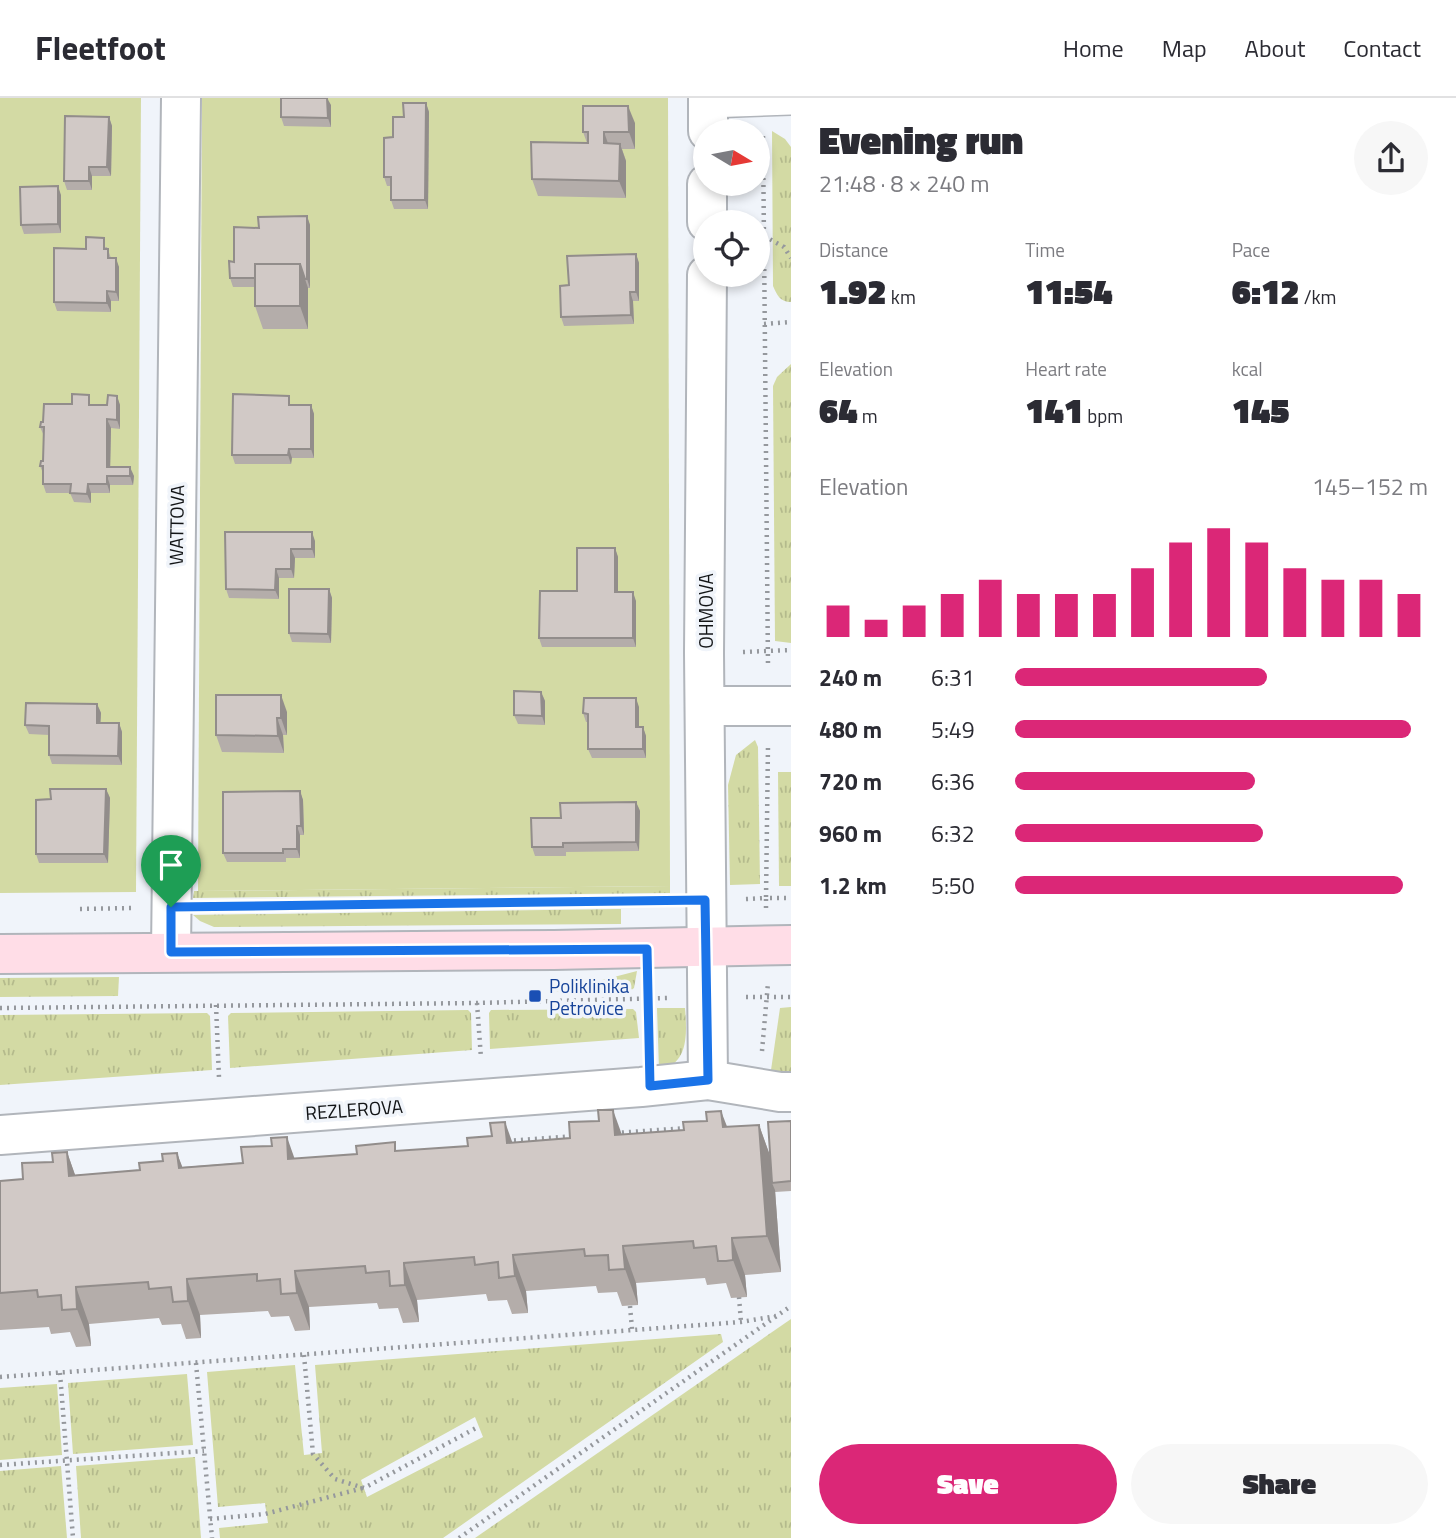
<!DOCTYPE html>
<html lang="en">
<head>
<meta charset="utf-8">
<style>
  :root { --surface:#fff; --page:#f7f7f7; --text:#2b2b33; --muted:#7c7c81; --line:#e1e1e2; --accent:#db2777 }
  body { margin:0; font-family:"Titillium Web",sans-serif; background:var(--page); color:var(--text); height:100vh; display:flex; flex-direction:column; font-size:26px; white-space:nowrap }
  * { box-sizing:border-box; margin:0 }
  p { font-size:23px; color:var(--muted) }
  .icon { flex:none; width:38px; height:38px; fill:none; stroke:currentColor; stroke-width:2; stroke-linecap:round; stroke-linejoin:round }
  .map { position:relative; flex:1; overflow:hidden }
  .sheet { display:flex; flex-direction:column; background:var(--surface); width:665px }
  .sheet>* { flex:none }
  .needle { width:46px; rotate:100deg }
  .fabs { position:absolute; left:693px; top:21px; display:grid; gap:14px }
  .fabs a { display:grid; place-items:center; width:77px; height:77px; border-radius:50%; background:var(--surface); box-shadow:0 4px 10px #0003; font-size:35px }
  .pin { position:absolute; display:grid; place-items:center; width:60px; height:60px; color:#fff; margin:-72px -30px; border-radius:50% 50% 50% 0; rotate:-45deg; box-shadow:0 0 7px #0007 }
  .pin .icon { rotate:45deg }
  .round { display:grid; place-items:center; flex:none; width:74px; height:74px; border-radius:37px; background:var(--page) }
  .summary { display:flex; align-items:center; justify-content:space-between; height:119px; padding:0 28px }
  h1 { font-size:38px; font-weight:800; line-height:52px }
  .metrics { display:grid; grid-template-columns:repeat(3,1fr); gap:10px; height:119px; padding:7px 28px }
  .metrics div { display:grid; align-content:center }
  .metrics b { font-size:35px; font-weight:800 }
  .metrics small { font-size:19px; font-weight:400 }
  .metrics p { font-size:19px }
  .chart { height:196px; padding:14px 28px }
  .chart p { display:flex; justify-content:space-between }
  .chart svg { width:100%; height:126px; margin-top:7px; stroke:var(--accent); stroke-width:6 }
  .primary-button { display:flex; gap:14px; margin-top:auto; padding:14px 28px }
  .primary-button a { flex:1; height:80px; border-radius:42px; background:var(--accent); color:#fff; font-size:28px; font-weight:800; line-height:80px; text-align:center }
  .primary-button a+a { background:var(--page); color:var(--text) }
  ul { padding:0 28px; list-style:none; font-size:23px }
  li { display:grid; grid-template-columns:112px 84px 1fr; align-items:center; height:52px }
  li i { height:18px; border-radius:9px; background:var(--accent) }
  header { display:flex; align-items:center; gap:42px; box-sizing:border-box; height:98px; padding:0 35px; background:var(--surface); border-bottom:2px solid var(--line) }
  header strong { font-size:33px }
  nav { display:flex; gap:38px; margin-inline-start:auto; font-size:24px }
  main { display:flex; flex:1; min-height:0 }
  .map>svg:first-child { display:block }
</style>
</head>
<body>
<header>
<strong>Fleetfoot</strong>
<nav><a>Home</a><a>Map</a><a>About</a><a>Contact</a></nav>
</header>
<main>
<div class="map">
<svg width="791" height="1440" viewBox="0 0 791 1440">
  <defs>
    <pattern id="grass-tufts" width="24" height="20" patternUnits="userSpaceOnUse" patternTransform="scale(1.75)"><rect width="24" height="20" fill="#d3daa4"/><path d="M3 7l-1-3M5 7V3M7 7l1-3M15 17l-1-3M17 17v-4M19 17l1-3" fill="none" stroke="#b4ba8c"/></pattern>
  </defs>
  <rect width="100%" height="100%" fill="#f0f4fa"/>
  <!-- grass -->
  <g fill="url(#grass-tufts)" fill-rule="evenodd">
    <path d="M772,33L785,41L791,49V204C780,204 777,197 773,188Z"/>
    <path d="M791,266V545L775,543L773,288L777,279Z"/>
    <path d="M755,642L758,649L760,786L730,787L728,687L736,657Z"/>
    <path d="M778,674H791V788H779Z"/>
    <path d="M670,788V795L193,800L194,793H198Z"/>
    <path d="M621,811V826L214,829L200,823L193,817Z"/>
    <path d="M637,873L634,890L630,893L556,894Z"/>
    <path d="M119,879L118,898L0,899V880Z"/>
    <path d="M791,909V982L770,979L780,910Z"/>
    <path d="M657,910H685C687,935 689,966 659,972Z"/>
    <path d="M633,911L636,914L639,940L490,951L489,915L491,912Z"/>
    <path d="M468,912L471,915L472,952L230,970L228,918L231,915Z"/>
    <path d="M207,915L210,918L212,972L0,987V917Z"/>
    <path d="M791,1221V1440H475Z"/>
    <path d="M721,1236L723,1244L443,1440H220L219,1430L268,1425L265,1405L218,1409L207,1274L295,1267L304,1357L322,1355L315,1267ZM475,1319L483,1339L367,1399L361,1382Z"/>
    <path d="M187,1276L193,1347L73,1356L68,1285Z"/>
    <path d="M57,1286L62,1357L0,1362V1290Z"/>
    <path d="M195,1359L201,1440H81L76,1368Z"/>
    <path d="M61,1368L67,1440H0V1373Z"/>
  </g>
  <!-- garden -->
  <g fill="#d3daa4">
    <path d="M0,0H141L136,794L0,795Z"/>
    <path d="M202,0H668L670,788L198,793Z"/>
  </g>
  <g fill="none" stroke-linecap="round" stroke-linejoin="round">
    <!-- lane casing -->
    <g stroke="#b1b5bb" stroke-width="24">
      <path id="lane" d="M708,9L791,6"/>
    </g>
    <!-- street casing -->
    <g stroke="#b1b5bb" stroke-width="42">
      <g id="street">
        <path d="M708,33V0"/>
        <path d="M707,124V86"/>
        <path d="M707,177L704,555L708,982"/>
        <path d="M705,608H791"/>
        <path d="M171,854L181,0"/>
        <path d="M0,1037L641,989L708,982L780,994H791"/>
      </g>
    </g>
    <!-- secondary casing -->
    <g stroke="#b1b5bb" stroke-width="42">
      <path id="secondary" d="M0,856L554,852L791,847"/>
    </g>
    <!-- path -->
    <g stroke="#95989d" stroke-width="4.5" stroke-dasharray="2 5" stroke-linecap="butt">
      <path d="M763,38L768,568"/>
      <path d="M764,138L784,149L791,160"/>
      <path d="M764,226L791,224"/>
      <path d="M743,554L791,552"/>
      <path d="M746,801L766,800L768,647"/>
      <path d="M209,809L666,803"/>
      <path d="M766,810V800H791"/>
      <path d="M80,811L134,810"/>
      <path d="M647,888L649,949"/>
      <path d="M746,899H791"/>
      <path d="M477,905L481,960"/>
      <path d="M216,907L219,980"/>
      <path d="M0,910L477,905L668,900"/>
      <path d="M762,953L768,885"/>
      <path d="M615,1035L687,1030"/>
      <path d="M507,1043L575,1038"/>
      <path d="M739,1199L741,1224"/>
      <path d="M630,1208L632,1231"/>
      <path d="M304,1257L313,1356L335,1381L364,1390L478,1329"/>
      <path d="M196,1265L212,1440"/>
      <path d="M60,1275L73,1440"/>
      <path d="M0,1279L741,1224L776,1218"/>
      <path d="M0,1367L204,1353"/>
      <path d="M210,1421L265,1416L363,1390"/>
      <path d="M459,1440L791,1208"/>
    </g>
    <!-- lane -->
    <use href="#lane" stroke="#fff" stroke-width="21"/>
    <!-- street -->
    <use href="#street" stroke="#fff" stroke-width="38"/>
    <!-- secondary -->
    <use href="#secondary" stroke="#ffdde7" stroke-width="38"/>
  </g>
  <!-- wall -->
  <g fill="#b4adaa">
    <path d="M426,5L429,14L428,111H394L391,102V88H387L384,79L393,39Z"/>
    <path d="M331,7V29L284,28L281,19Z"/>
    <path d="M109,19L112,28L111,78H92V92H67L64,83Z"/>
    <path d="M635,25V51H622L626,63V100L538,98L532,81L587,45L583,34Z"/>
    <path d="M61,97V135L24,136L21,127Z"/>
    <path d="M307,118L310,127V190H308V231H263L255,208V189H233L230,180L234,164L259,130Z"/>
    <path d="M107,149L111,160L119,169V203H111V214L57,213L54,204L86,151Z"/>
    <path d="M636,156L639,165V203H633L634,226L564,228L561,219L569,187Z"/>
    <path d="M117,298L120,307V331L111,330L110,369L134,378L133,387H110V395H91V405L74,404L70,395H46L43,386V375L40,368L43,363L44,338L40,329L43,324L92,307H107Z"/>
    <path d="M292,307H311L314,316V360H292L291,366H235L232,357Z"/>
    <path d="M225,434L315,443V460H295L294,480H279V501L229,500L226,491Z"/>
    <path d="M615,450L618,459V494L636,503V549H542L539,540L577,493Z"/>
    <path d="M329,491L332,500L331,545L292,544L289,535Z"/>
    <path d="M541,594L545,603V627L518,626L514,617Z"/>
    <path d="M97,606L101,615L100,625H119L122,634V667L52,666L49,657V637L29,636L25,627Z"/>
    <path d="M639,609V629H643L646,638V660H592L588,651V624H586L583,615Z"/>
    <path d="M287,614V637H283L284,655L222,654L216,637Z"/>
    <path d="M106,691L110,700L108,765H39L36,756L51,701Z"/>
    <path d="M300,693L303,702L304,737H300V760H286V764H227L223,755Z"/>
    <path d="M636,704L640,713L639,753L566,754V758H535L532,749L561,720Z"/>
    <path d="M791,1023V1093L775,1094V1092L781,1174L745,1177L747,1199L731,1200L726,1185L707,1187L705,1180L636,1185L638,1207L622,1208L617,1194L598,1195L596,1188L526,1193L528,1215L512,1216L507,1202L488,1203L486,1196L417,1202L419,1224L403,1225L398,1210L379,1211L377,1205L309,1209L310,1232L295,1233L289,1218L271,1219L268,1213L200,1217L201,1240L186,1241L181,1226L162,1227L159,1220L89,1226L91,1248L76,1249L70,1234L51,1236L49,1229L0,1232V1083L23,1081L67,1054L75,1077L140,1072L163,1063L177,1055L182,1069L759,1027L770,1058Z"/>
  </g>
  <!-- shaded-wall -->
  <g fill="#928d8b">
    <path d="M327,0L331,7V29L328,20Z"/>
    <path d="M426,5L429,14L428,111L425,102Z"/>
    <path d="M628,8L635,25V51L629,34Z"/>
    <path d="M109,19L112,28L111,78L107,69Z"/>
    <path d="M604,34L610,51L604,45Z"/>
    <path d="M620,46L626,63V100L619,83Z"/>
    <path d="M89,69L92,78V92L89,83Z"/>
    <path d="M58,88L61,97V135L58,126Z"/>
    <path d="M307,118L310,127V190L307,181Z"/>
    <path d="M636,156L639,165V203L636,194Z"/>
    <path d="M116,160L119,169V203L116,194Z"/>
    <path d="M300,166L308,190V231L300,208Z"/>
    <path d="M107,193L111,203V214L107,205Z"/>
    <path d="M630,194L633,203L634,226L631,217Z"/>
    <path d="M117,298L120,307V331L117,322Z"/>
    <path d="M311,307L314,316V360L311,351Z"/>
    <path d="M107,321L111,330L110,378L107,369Z"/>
    <path d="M289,351L292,360L291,366L288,357Z"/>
    <path d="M130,369L134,378L133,387L130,378Z"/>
    <path d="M107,378L110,387V395L107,386Z"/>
    <path d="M88,386L91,395V405L87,396Z"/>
    <path d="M312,434L315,443V460L312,451Z"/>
    <path d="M615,450L618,459V503L615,494Z"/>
    <path d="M291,451L295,460L294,480L291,471Z"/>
    <path d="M276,471L279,480V501L275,492Z"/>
    <path d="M329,491L332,500L331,545L328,536Z"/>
    <path d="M633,494L636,503V549L633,540Z"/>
    <path d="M541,594L545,603V627L542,618Z"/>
    <path d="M281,597L287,614V637L281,620Z"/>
    <path d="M636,600L639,609V638L636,629Z"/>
    <path d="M97,606L101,615L100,634L97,625Z"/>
    <path d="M277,620L283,637L284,655L278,638Z"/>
    <path d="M119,625L122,634V667L118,658Z"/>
    <path d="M643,629L646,638V660L643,651Z"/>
    <path d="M106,691L110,700L108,765L104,756Z"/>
    <path d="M300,693L303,702L304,737L301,728Z"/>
    <path d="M636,704L640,713L639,753L636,744Z"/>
    <path d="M297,728L300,737V760L297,751Z"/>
    <path d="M613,1012L626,1048L615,1037Z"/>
    <path d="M721,1013L735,1049L723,1029Z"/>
    <path d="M505,1024L518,1060L507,1045Z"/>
    <path d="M759,1027L772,1063V1085L775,1092L781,1174L767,1138Z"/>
    <path d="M287,1039L300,1076L288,1061Z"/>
    <path d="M67,1054L80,1091L69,1078Z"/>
    <path d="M177,1055L191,1092L179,1070Z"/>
    <path d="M732,1140L745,1177L747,1199L733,1162Z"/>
    <path d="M623,1148L636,1185L638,1207L625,1171Z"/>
    <path d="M513,1157L526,1193L528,1215L515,1178Z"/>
    <path d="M404,1165L417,1202L419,1224L405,1187Z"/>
    <path d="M295,1173L309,1209L310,1232L297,1195Z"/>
    <path d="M187,1181L200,1217L201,1240L188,1203Z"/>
    <path d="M76,1189L89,1226L91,1248L77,1211Z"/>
  </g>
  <!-- building -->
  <g fill="#d1c9c6" stroke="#928d8b" stroke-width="2">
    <path d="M281,0H327L328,20L281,19Z"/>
    <path d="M403,5H426L425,102H391V79H384V40L393,39V19H404Z"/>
    <path d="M583,8H628L629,34H604V45L620,46L619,83L532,81L531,44L588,45V34H583Z"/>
    <path d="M65,18L109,19L107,69H89V83H64Z"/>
    <path d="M58,88V126L21,127L20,89Z"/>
    <path d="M307,118V181H305L300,166H255V180H230L229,163L234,164V129L259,130L258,119Z"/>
    <path d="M86,139L104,140V151H108V160H116V194L107,193V205L54,204V150L86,151Z"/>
    <path d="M636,156V194H630L631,217L561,219L560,188L569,187L567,158Z"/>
    <rect x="255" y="166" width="45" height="42"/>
    <path d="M72,296L89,297V307H107L108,297L117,298V322L107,321V369H130V378H107V386H88L87,396L70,395L71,386H43V368H40L41,363H43L44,329H40L41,324H43L44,306H72Z"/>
    <path d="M233,296L289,298V307H311V351H289L288,357H232Z"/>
    <path d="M225,434H312V451H291V471H276L275,492L226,491Z"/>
    <path d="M577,450H615V494H633V540H539L540,493H577Z"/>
    <path d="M289,491H329L328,536L289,535Z"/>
    <path d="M514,593L541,594L542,618L514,617Z"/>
    <path d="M216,597H281V620H277L278,638L216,637Z"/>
    <path d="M584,600H636V629H643V651H588V616L583,615Z"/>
    <path d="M26,605L97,606V625H119L118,658L49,657V628L25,627Z"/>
    <path d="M50,691H106L104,756H36V702L51,701Z"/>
    <path d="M300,693L301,728H297V751H283V755H223V694Z"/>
    <path d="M636,704V744L563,745V749H532L531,720H561L560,705Z"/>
    <path d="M598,1012H613L615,1037L684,1032L683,1024L707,1023L706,1014L721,1013L723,1029L759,1027L767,1138L732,1140L733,1162L726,1163H718L716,1148L694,1150L693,1143L623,1148L625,1171L609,1172L608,1157L585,1158L584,1151L513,1157L515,1178L499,1180L498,1164L475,1167L474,1159L404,1165L405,1187L390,1188L389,1173L366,1175L365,1168L295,1173L297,1195L281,1196L280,1181L257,1183V1176L187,1181L188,1203L173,1204L171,1189L149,1191L148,1184L76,1189L77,1211L62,1212L61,1197L38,1199L37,1192L0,1195V1083L23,1081L22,1065L53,1064L52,1055L67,1054L69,1078L140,1072L139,1065L163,1063L162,1056L177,1055L179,1070L243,1065L241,1049L272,1048L271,1040L287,1039L288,1061L357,1056L356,1048L395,1044V1053L468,1048L467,1040L492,1038L490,1025L505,1024L507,1045L570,1040L569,1024L599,1023Z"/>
    <path d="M791,1023V1083L772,1085L768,1024Z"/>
  </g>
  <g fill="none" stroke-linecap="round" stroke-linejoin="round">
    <!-- route casing -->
    <g stroke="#fff" stroke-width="14">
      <path id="route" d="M705,802L708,982L650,988L647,851L171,854V809Z"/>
    </g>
    <!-- route -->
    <use href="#route" stroke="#1a73e8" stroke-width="9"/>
  </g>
  <!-- markers -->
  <rect fill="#1a4fb4" stroke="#f0f4fa" stroke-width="2.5" x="528" y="891" width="14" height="14" rx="3.5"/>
  <g text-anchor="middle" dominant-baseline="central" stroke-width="7" stroke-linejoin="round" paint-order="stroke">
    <!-- street labels -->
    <g font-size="19" fill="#121416" stroke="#f0f4fa">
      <text transform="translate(176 427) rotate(-89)">WATTOVA</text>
      <text transform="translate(705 513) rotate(-90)">OHMOVA</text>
      <text transform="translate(354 1011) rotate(-4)">REZLEROVA</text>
    </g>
    <!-- transit labels -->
    <g font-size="19" fill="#164399" stroke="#f0f4fa" text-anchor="start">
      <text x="549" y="887">Poliklinika<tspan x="549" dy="22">Petrovice</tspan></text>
    </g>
  </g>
</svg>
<div class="fabs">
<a><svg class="needle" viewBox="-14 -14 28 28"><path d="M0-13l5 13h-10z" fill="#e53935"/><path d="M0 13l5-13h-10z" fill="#7c7c81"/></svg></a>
<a><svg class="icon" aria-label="locate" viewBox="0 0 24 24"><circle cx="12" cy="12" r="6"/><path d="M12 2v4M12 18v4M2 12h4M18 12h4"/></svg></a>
</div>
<div class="pin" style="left:171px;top:809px;background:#1e9e55"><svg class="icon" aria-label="arrive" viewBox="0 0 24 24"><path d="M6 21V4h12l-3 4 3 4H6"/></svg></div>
</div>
<section class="sheet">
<div class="summary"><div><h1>Evening run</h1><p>21:48 · 8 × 240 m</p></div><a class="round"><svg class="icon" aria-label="share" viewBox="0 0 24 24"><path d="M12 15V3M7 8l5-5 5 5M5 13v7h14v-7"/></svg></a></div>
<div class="metrics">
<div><p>Distance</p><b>1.92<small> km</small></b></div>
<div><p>Time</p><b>11:54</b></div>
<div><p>Pace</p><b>6:12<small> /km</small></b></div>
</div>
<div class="metrics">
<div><p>Elevation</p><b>64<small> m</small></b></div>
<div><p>Heart rate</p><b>141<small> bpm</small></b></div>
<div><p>kcal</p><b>145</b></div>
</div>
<div class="chart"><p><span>Elevation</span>145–152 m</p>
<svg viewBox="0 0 160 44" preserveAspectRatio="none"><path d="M5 44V33M15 44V38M25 44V33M35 44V29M45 44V24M55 44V29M65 44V29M75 44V29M85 44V20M95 44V11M105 44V6M115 44V11M125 44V20M135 44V24M145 44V24M155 44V29"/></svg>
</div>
<ul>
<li><b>240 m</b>6:31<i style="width:61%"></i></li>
<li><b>480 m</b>5:49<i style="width:96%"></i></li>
<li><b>720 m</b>6:36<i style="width:58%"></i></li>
<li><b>960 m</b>6:32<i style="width:60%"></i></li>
<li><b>1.2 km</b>5:50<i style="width:94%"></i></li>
</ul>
<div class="primary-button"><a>Save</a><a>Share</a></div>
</section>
</main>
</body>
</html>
